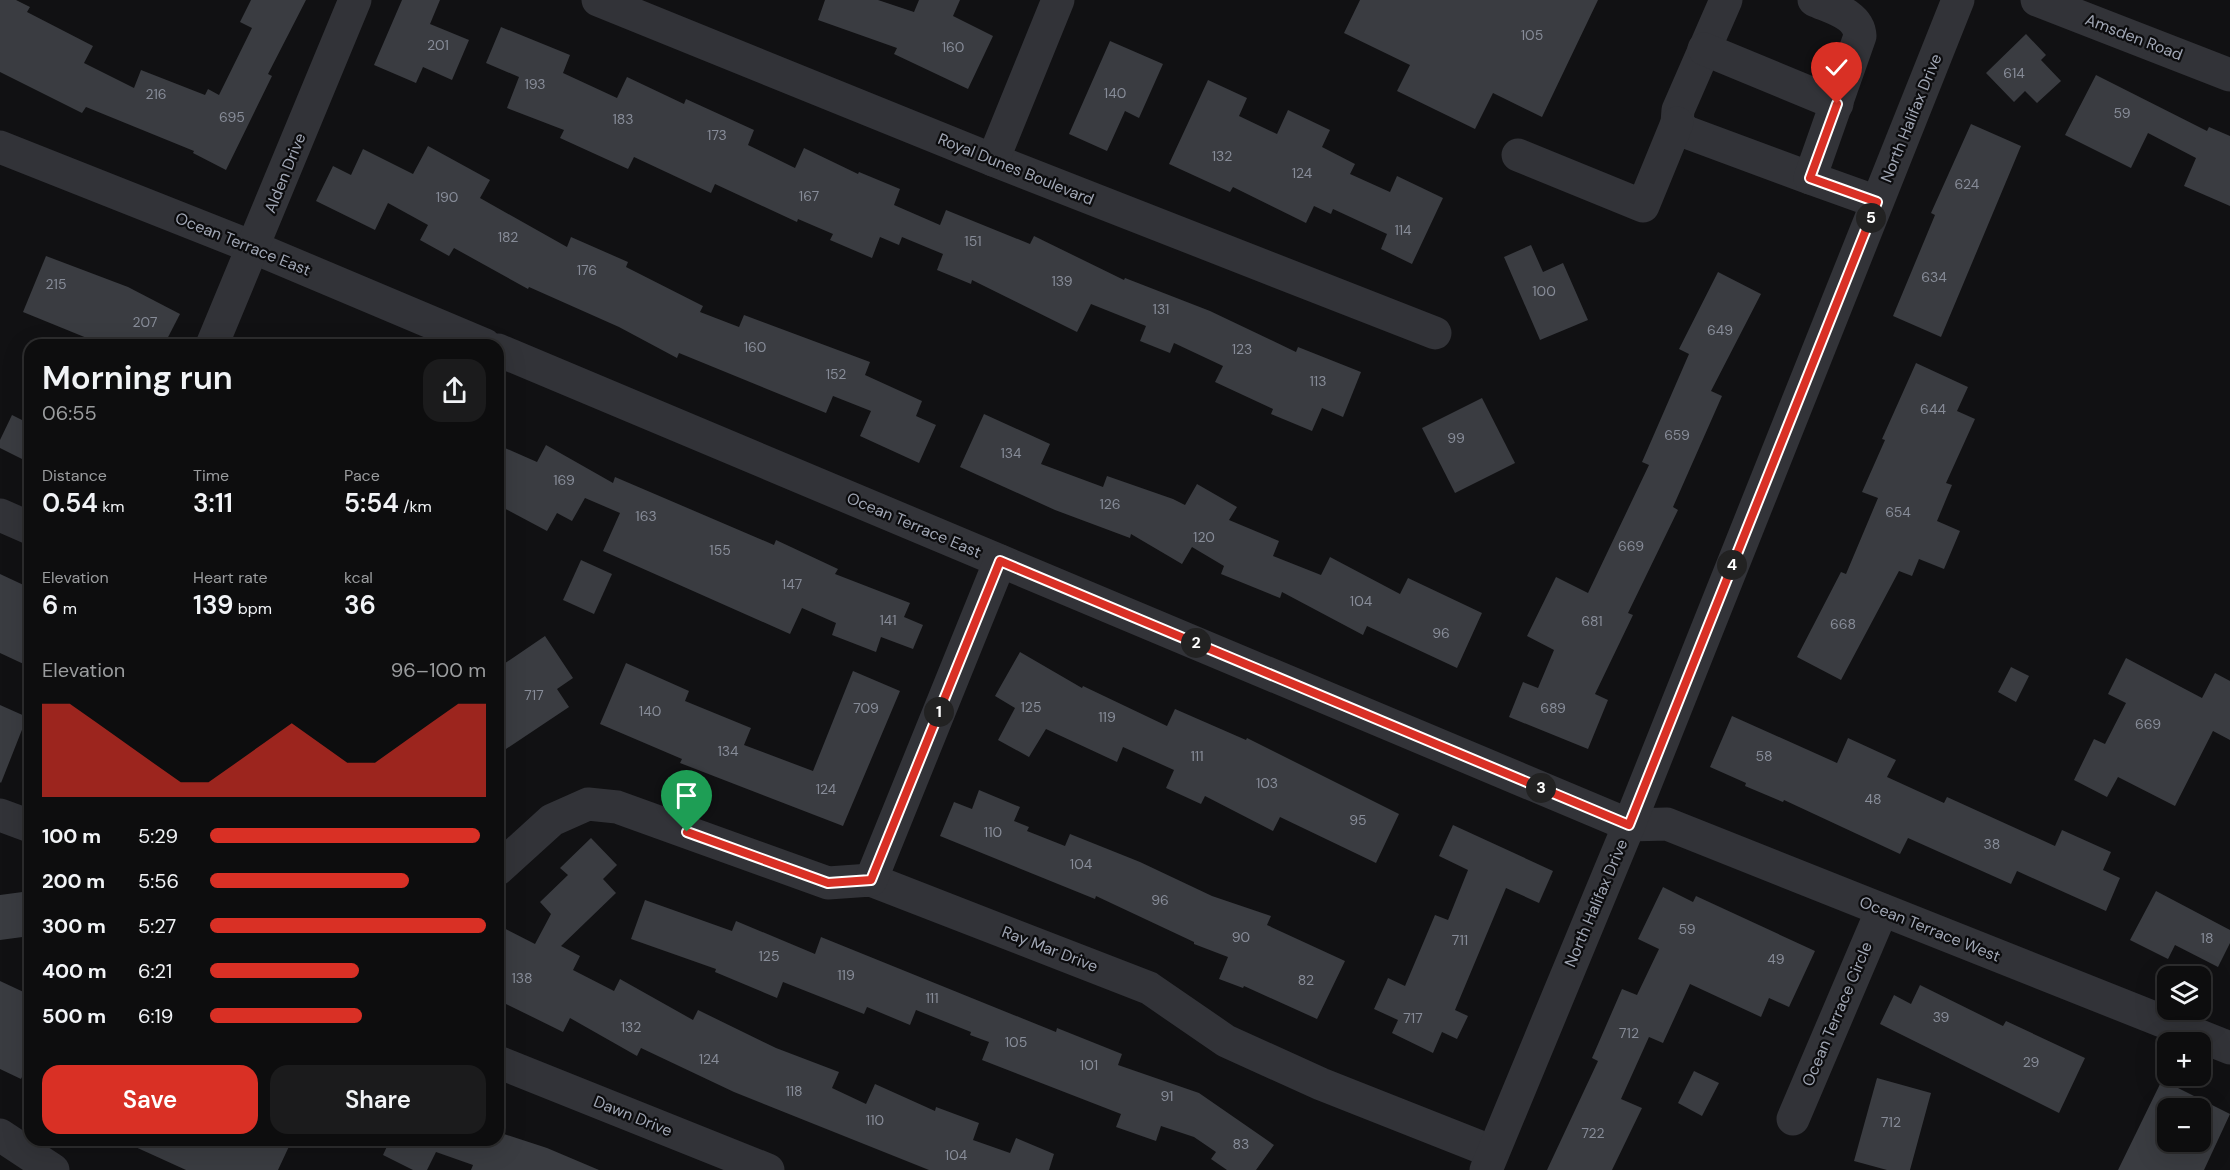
<!DOCTYPE html>
<html lang="en">
<head>
<meta charset="utf-8">
<style>
  :root { --surface:#0d0d0e; --page:#1b1b1c; --text:#f1f3f6; --muted:#9a9c9e; --line:#2d2d2e; --accent:#d93025 }
  body { margin:0; font-family:"DM Sans",sans-serif; background:var(--page); color:var(--text); height:100vh; display:flex; flex-direction:column; font-size:22px; white-space:nowrap }
  * { box-sizing:border-box; margin:0 }
  p { font-size:20px; color:var(--muted) }
  .icon { flex:none; width:33px; height:33px; fill:none; stroke:currentColor; stroke-width:2; stroke-linecap:round; stroke-linejoin:round }
  .map { position:relative; flex:1; overflow:hidden }
  .panel { position:absolute; left:24px; top:339px; width:480px; height:807px; display:flex; flex-direction:column; background:var(--surface); border-radius:18px; box-shadow:0 6px 24px #0002,0 0 0 2px var(--line) }
  .panel>* { flex:none }
  .tools { position:absolute; left:2157px; top:966px; display:grid; gap:12px }
  .tools a { display:grid; place-items:center; width:54px; height:54px; border-radius:12px; background:var(--surface); box-shadow:0 6px 24px #0002,0 0 0 2px var(--line); font-size:30px }
  .pin { position:absolute; display:grid; place-items:center; width:51px; height:51px; color:#fff; margin:-62px -26px; border-radius:50% 50% 50% 0; rotate:-45deg; box-shadow:0 0 6px #0007 }
  .pin .icon { rotate:45deg }
  .km { position:absolute; width:30px; height:30px; margin:-15px; border-radius:50%; background:#222; color:#fff; font-size:16px; line-height:30px; text-align:center }
  .round { display:grid; place-items:center; flex:none; width:63px; height:63px; border-radius:18px; background:var(--page) }
  .headline { display:flex; align-items:center; justify-content:space-between; height:102px; padding:0 18px }
  h1 { font-size:33px; font-weight:600; line-height:45px }
  .figures { display:grid; grid-template-columns:repeat(3,1fr); gap:9px; height:102px; padding:6px 18px }
  .figures div { display:grid; align-content:center }
  .figures b { font-size:26px; font-weight:600 }
  .figures small { font-size:16px; font-weight:400 }
  .figures p { font-size:16px }
  .chart { height:168px; padding:12px 18px }
  .chart p { display:flex; justify-content:space-between }
  .chart svg { width:100%; height:108px; margin-top:6px; fill:var(--accent); opacity:.7 }
  .cta { display:flex; gap:12px; margin-top:auto; padding:12px 18px }
  .cta a { flex:1; height:69px; border-radius:18px; background:var(--accent); color:#fff; font-size:24px; font-weight:600; line-height:69px; text-align:center }
  .cta a+a { background:var(--page); color:var(--text) }
  ul { padding:0 18px; list-style:none; font-size:20px }
  li { display:grid; grid-template-columns:96px 72px 1fr; align-items:center; height:45px }
  li i { height:15px; border-radius:8px; background:var(--accent) }
  .map>svg:first-child { display:block }
</style>
</head>
<body>
<div class="map">
<svg width="2230" height="1170" viewBox="0 0 2230 1170">
  <rect width="100%" height="100%" fill="#111113"/>
  <!-- building -->
  <g fill="#3a3c41" fill-rule="evenodd">
    <path d="M0,0H16L30,7L27,12L93,46L84,63L134,88L141,70L205,95L208,89L219,95L252,28L240,22L251,0H306L268,74L272,76L226,170L193,153L194,151L86,107L82,113L0,72Z"/>
    <path d="M402,0H440L430,24L469,40L452,80L423,67L416,83L374,65Z"/>
    <path d="M825,0H878L914,12L919,0H960L953,16L993,36L968,89L894,54L897,48L818,20Z"/>
    <path d="M1360,0H1598L1542,117L1493,93L1475,129L1397,91L1410,65L1344,33Z"/>
    <path d="M501,27L570,55L563,73L617,98L627,77L684,104L686,99L754,130L748,145L795,168L804,148L858,174L859,172L900,189L894,205L940,225L946,210L1030,244L1034,236L1124,280L1125,278L1210,311L1296,352L1298,347L1361,372L1343,417L1322,408L1312,431L1271,414L1273,409L1215,382L1223,366L1174,343L1170,353L1140,341L1146,326L1091,304L1077,332L972,280L971,284L937,270L943,254L902,237L899,245L880,237L872,258L830,240L833,234L798,219L797,222L715,184L711,193L634,157L628,169L560,138L564,130L507,108L519,77L486,63Z"/>
    <path d="M2026,34L2046,55L2041,60L2061,81L2037,103L2025,91L2014,102L1986,73Z"/>
    <path d="M1110,41L1163,64L1139,118L1125,111L1107,151L1069,134Z"/>
    <path d="M2096,75L2207,131L2209,127L2230,136V206L2184,186L2196,158L2148,133L2131,168L2065,135Z"/>
    <path d="M1208,80L1247,98L1239,116L1277,134L1288,110L1330,130L1322,147L1355,164L1350,174L1390,192L1397,176L1443,198L1412,264L1381,249L1387,234L1333,209L1331,214L1314,206L1306,223L1233,187L1230,192L1169,164Z"/>
    <path d="M1971,124L2021,146L1941,337L1893,316L1935,215L1931,213Z"/>
    <path d="M428,146L490,180L480,198L567,247L571,237L628,262L626,267L703,306L700,312L739,327L744,315L870,362L865,375L922,401L916,416L936,425L919,463L860,436L871,411L833,396L826,413L679,353L677,358L619,327L529,287L528,289L454,248L449,256L420,240L428,225L388,203L375,230L316,201L333,166L351,175L363,149L413,174Z"/>
    <path d="M1531,245L1543,272L1563,263L1588,320L1540,340L1504,257Z"/>
    <path d="M46,256L128,287L180,314L164,345H104L23,312Z"/>
    <path d="M1718,272L1761,294L1711,391L1722,396L1673,507L1678,510L1628,613L1633,615L1595,694L1608,700L1588,749L1509,717L1523,682L1538,688L1554,650L1527,636L1556,577L1588,593L1649,465L1642,462L1689,354L1679,349Z"/>
    <path d="M1916,363L1968,387L1957,411L1975,419L1946,483L1952,485L1937,521L1960,531L1944,569L1919,559L1912,576L1899,571L1841,680L1797,657L1841,572L1846,574L1878,498L1862,492L1885,440L1882,439Z"/>
    <path d="M1482,398L1515,463L1455,493L1422,428Z"/>
    <path d="M984,414L1050,444L1041,464L1103,487L1107,476L1173,499L1185,505L1197,484L1237,507L1229,520L1279,541L1273,556L1321,575L1330,557L1400,594L1408,578L1482,613L1457,668L1367,626L1363,635L1282,592L1280,598L1221,574L1224,566L1192,547L1182,564L1131,534L1130,538L1055,510L960,467Z"/>
    <path d="M12,415L30,424V463L0,448V440Z"/>
    <path d="M498,445L537,462L546,445L613,483L615,477L774,545L776,540L838,569L835,574L910,603L904,617L923,625L913,649L881,637L876,652L832,635L836,623L802,608L790,634L603,551L620,513L585,498L572,521L557,513L547,531L498,505Z"/>
    <path d="M581,560L612,574L594,614L563,600Z"/>
    <path d="M0,574L30,588V667L0,653Z"/>
    <path d="M545,636L573,678L557,689L569,707L506,749L498,738V668Z"/>
    <path d="M1020,652L1082,688L1083,686L1167,726L1175,709L1246,740L1247,738L1399,814L1376,863L1280,817L1273,831L1205,796L1201,804L1166,788L1174,770L1123,747L1117,762L1046,729L1029,757L998,740L1015,708L995,696Z"/>
    <path d="M2126,658L2202,698L2215,673L2230,681V740L2213,731L2175,806L2118,777L2107,797L2074,780L2094,739L2105,744L2126,703L2108,694Z"/>
    <path d="M626,663L689,691L685,701L751,728L744,745L813,771L853,671L900,691L843,826L680,763L682,759L600,724Z"/>
    <path d="M2011,667L2029,676L2016,702L1998,692Z"/>
    <path d="M0,705L27,717L1,783L0,782Z"/>
    <path d="M1732,716L1837,763L1848,738L1896,760L1887,777L1944,803L1947,797L2055,846L2062,830L2111,852L2103,870L2120,878L2106,911L2017,871L2011,884L1908,838L1900,854L1784,800L1783,802L1745,786L1746,783L1710,767Z"/>
    <path d="M979,790L1020,807L1014,821L1029,827L1027,831L1065,846L1070,834L1140,862L1212,896L1271,916L1267,925L1345,961L1317,1019L1244,986L1243,988L1219,979L1228,957L1194,944V942L1096,896L1095,899L940,836L954,802L972,809Z"/>
    <path d="M1453,825L1553,871L1539,903L1506,888L1455,1010L1468,1016L1457,1039L1442,1032L1433,1053L1392,1033L1398,1020L1374,1009L1388,978L1405,986L1435,915L1448,920L1468,870L1439,856Z"/>
    <path d="M591,838L617,865L603,879L616,893L561,946L580,956L573,970L614,991L620,979L693,1020L698,1010L776,1048L839,1072L832,1088L866,1104L875,1084L935,1111L936,1107L979,1123L973,1140L1010,1153L1016,1138L1054,1154L1049,1170H929L734,1092L641,1048L637,1056L570,1018L563,1032L498,1000V925L535,944L551,914L540,902L568,875L560,868Z"/>
    <path d="M1663,887L1693,902L1696,896L1815,951L1789,1007L1769,998L1761,1017L1690,984L1663,1043L1649,1037L1621,1099L1642,1108L1612,1170H1547L1598,1061L1592,1058L1622,989L1637,995L1659,949L1638,939Z"/>
    <path d="M30,891V936L0,940V895Z"/>
    <path d="M2156,891L2230,930V943L2218,967L2175,945L2168,959L2130,940Z"/>
    <path d="M645,900L732,931L736,921L815,954L821,937L1056,1032L1057,1028L1122,1054L1118,1065L1199,1093L1274,1145L1256,1170H1227L1211,1159L1216,1152L1194,1137L1161,1126L1156,1141L1116,1127L1121,1114L982,1060L989,1042L970,1035L971,1032L916,1010L910,1025L867,1007L864,1014L783,982L777,998L715,972L716,969L631,939Z"/>
    <path d="M0,981L30,995V1061L21,1079L0,1069Z"/>
    <path d="M1920,985L2003,1026L2006,1021L2085,1058L2059,1113L1880,1024L1894,995L1911,1004Z"/>
    <path d="M1694,1071L1719,1083L1702,1116L1678,1103Z"/>
    <path d="M1877,1078L1931,1093L1910,1170H1887L1854,1161Z"/>
    <path d="M2162,1080L2230,1114L2204,1170H2118ZM2168,1108H2200V1142H2168Z"/>
    <path d="M498,1132L547,1148L599,1170H471L473,1165L436,1152L427,1170H413L383,1155L390,1140H498Z"/>
    <path d="M120,1140H292L278,1170H186Z"/>
  </g>
  <g fill="none" stroke-linecap="round" stroke-linejoin="round">
    <!-- minor -->
    <g stroke="#323338" stroke-width="33">
      <path d="M598,0L993,160L1435,333"/>
      <path d="M1726,0L1678,110L1677,123L1686,132L1810,178"/>
      <path d="M1814,0C1831,8 1859,14 1860,36L1810,178L1877,202"/>
      <path d="M2037,0L2230,75"/>
      <path d="M1704,49L1837,104"/>
      <path d="M0,147L255,248L485,345"/>
      <path d="M1518,155L1643,206L1677,123"/>
      <path d="M993,160L1058,0"/>
      <path d="M212,345L355,0"/>
      <path d="M498,350L1629,825L1667,824L2230,1048"/>
      <path d="M0,515L30,528"/>
      <path d="M0,815L30,826"/>
      <path d="M498,869L552,820L588,804L617,807L828,883L871,880L1149,988L1226,1041L1321,1084L1493,1152"/>
      <path d="M871,880L1000,561"/>
      <path d="M498,1062L768,1170"/>
      <path d="M1793,1119L1882,910"/>
      <path d="M0,1135L53,1170"/>
      <path d="M1486,1170L1629,825L1958,0"/>
    </g>
  </g>
  <g fill="none" stroke-linecap="round" stroke-linejoin="round">
    <!-- route casing -->
    <g stroke="#fff" stroke-width="12">
      <path id="route" d="M687,832L828,883L871,880L1000,561L1629,825L1877,202L1810,178L1837,104"/>
    </g>
    <!-- route -->
    <use href="#route" stroke="#d93025" stroke-width="8"/>
  </g>
  <g text-anchor="middle" dominant-baseline="central" stroke-width="4.5" stroke-linejoin="round" paint-order="stroke">
    <!-- number labels -->
    <g font-size="14" fill="#878c98">
      <text x="1532" y="35">105</text>
      <text x="438" y="45">201</text>
      <text x="953" y="47">160</text>
      <text x="2014" y="73">614</text>
      <text x="535" y="84">193</text>
      <text x="1115" y="93">140</text>
      <text x="156" y="94">216</text>
      <text x="2122" y="113">59</text>
      <text x="232" y="117">695</text>
      <text x="623" y="119">183</text>
      <text x="717" y="135">173</text>
      <text x="1222" y="156">132</text>
      <text x="1302" y="173">124</text>
      <text x="1967" y="184">624</text>
      <text x="809" y="196">167</text>
      <text x="447" y="197">190</text>
      <text x="1403" y="230">114</text>
      <text x="508" y="237">182</text>
      <text x="973" y="241">151</text>
      <text x="587" y="270">176</text>
      <text x="1934" y="277">634</text>
      <text x="1062" y="281">139</text>
      <text x="56" y="284">215</text>
      <text x="1544" y="291">100</text>
      <text x="1161" y="309">131</text>
      <text x="145" y="322">207</text>
      <text x="1720" y="330">649</text>
      <text x="755" y="347">160</text>
      <text x="1242" y="349">123</text>
      <text x="836" y="374">152</text>
      <text x="1318" y="381">113</text>
      <text x="1933" y="409">644</text>
      <text x="1677" y="435">659</text>
      <text x="1456" y="438">99</text>
      <text x="1011" y="453">134</text>
      <text x="564" y="480">169</text>
      <text x="1110" y="504">126</text>
      <text x="1898" y="512">654</text>
      <text x="646" y="516">163</text>
      <text x="1204" y="537">120</text>
      <text x="1631" y="546">669</text>
      <text x="720" y="550">155</text>
      <text x="792" y="584">147</text>
      <text x="1361" y="601">104</text>
      <text x="888" y="620">141</text>
      <text x="1592" y="621">681</text>
      <text x="1843" y="624">668</text>
      <text x="1441" y="633">96</text>
      <text x="534" y="695">717</text>
      <text x="1031" y="707">125</text>
      <text x="866" y="708">709</text>
      <text x="1553" y="708">689</text>
      <text x="650" y="711">140</text>
      <text x="1107" y="717">119</text>
      <text x="2148" y="724">669</text>
      <text x="728" y="751">134</text>
      <text x="1197" y="756">111</text>
      <text x="1764" y="756">58</text>
      <text x="1267" y="783">103</text>
      <text x="826" y="789">124</text>
      <text x="1873" y="799">48</text>
      <text x="1358" y="820">95</text>
      <text x="993" y="832">110</text>
      <text x="1992" y="844">38</text>
      <text x="1081" y="864">104</text>
      <text x="1160" y="900">96</text>
      <text x="1687" y="929">59</text>
      <text x="1241" y="937">90</text>
      <text x="2207" y="938">18</text>
      <text x="1460" y="940">711</text>
      <text x="769" y="956">125</text>
      <text x="1776" y="959">49</text>
      <text x="846" y="975">119</text>
      <text x="522" y="978">138</text>
      <text x="1306" y="980">82</text>
      <text x="932" y="998">111</text>
      <text x="1941" y="1017">39</text>
      <text x="1413" y="1018">717</text>
      <text x="631" y="1027">132</text>
      <text x="1629" y="1033">712</text>
      <text x="1016" y="1042">105</text>
      <text x="709" y="1059">124</text>
      <text x="2031" y="1062">29</text>
      <text x="1089" y="1065">101</text>
      <text x="794" y="1091">118</text>
      <text x="1167" y="1096">91</text>
      <text x="875" y="1120">110</text>
      <text x="1891" y="1122">712</text>
      <text x="1593" y="1133">722</text>
      <text x="1241" y="1144">83</text>
      <text x="956" y="1155">104</text>
    </g>
    <!-- street labels -->
    <g font-size="16" fill="#a1a7b5" stroke="#0c0c0e">
      <text transform="translate(2134 37) rotate(21)">Amsden Road</text>
      <text transform="translate(1911 118) rotate(-68)">North Halifax Drive</text>
      <text transform="translate(1016 169) rotate(22)">Royal Dunes Boulevard</text>
      <text transform="translate(285 173) rotate(-68)">Alden Drive</text>
      <text transform="translate(243 244) rotate(22)">Ocean Terrace East</text>
      <text transform="translate(914 525) rotate(23)">Ocean Terrace East</text>
      <text transform="translate(1596 903) rotate(-67)">North Halifax Drive</text>
      <text transform="translate(1930 929) rotate(22)">Ocean Terrace West</text>
      <text transform="translate(1050 949) rotate(21)">Ray Mar Drive</text>
      <text transform="translate(1837 1014) rotate(-67)">Ocean Terrace Circle</text>
      <text transform="translate(633 1116) rotate(22)">Dawn Drive</text>
    </g>
  </g>
</svg>
<div class="tools">
<a><svg class="icon" aria-label="layers" viewBox="0 0 24 24"><path d="M12 4l9 5-9 5-9-5zM3 14l9 5 9-5"/></svg></a>
<a>+</a>
<a>−</a>
</div>
<div class="pin" style="left:687px;top:832px;background:#1e9e55"><svg class="icon" aria-label="arrive" viewBox="0 0 24 24"><path d="M6 21V4h12l-3 4 3 4H6"/></svg></div>
<div class="pin" style="left:1837px;top:104px;background:#d93025"><svg class="icon" aria-label="check" viewBox="0 0 24 24"><path d="M5 12l5 5 9-10"/></svg></div>
<b class="km" style="left:939px;top:712px">1</b>
<b class="km" style="left:1196px;top:643px">2</b>
<b class="km" style="left:1541px;top:788px">3</b>
<b class="km" style="left:1732px;top:565px">4</b>
<b class="km" style="left:1871px;top:218px">5</b>
<section class="panel">
<div class="headline"><div><h1>Morning run</h1><p>06:55</p></div><a class="round"><svg class="icon" aria-label="share" viewBox="0 0 24 24"><path d="M12 15V3M7 8l5-5 5 5M5 13v7h14v-7"/></svg></a></div>
<div class="figures">
<div><p>Distance</p><b>0.54<small> km</small></b></div>
<div><p>Time</p><b>3:11</b></div>
<div><p>Pace</p><b>5:54<small> /km</small></b></div>
</div>
<div class="figures">
<div><p>Elevation</p><b>6<small> m</small></b></div>
<div><p>Heart rate</p><b>139<small> bpm</small></b></div>
<div><p>kcal</p><b>36</b></div>
</div>
<div class="chart"><p><span>Elevation</span>96–100 m</p>
<svg viewBox="0 0 160 44" preserveAspectRatio="none"><path d="M0 44V6L10 6L20 14L30 22L40 30L50 38L60 38L70 30L80 22L90 14L100 22L110 30L120 30L130 22L140 14L150 6L160 6V44z"/></svg>
</div>
<ul>
<li><b>100 m</b>5:29<i style="width:98%"></i></li>
<li><b>200 m</b>5:56<i style="width:72%"></i></li>
<li><b>300 m</b>5:27<i style="width:100%"></i></li>
<li><b>400 m</b>6:21<i style="width:54%"></i></li>
<li><b>500 m</b>6:19<i style="width:55%"></i></li>
</ul>
<div class="cta"><a>Save</a><a>Share</a></div>
</section>
</div>
</body>
</html>
